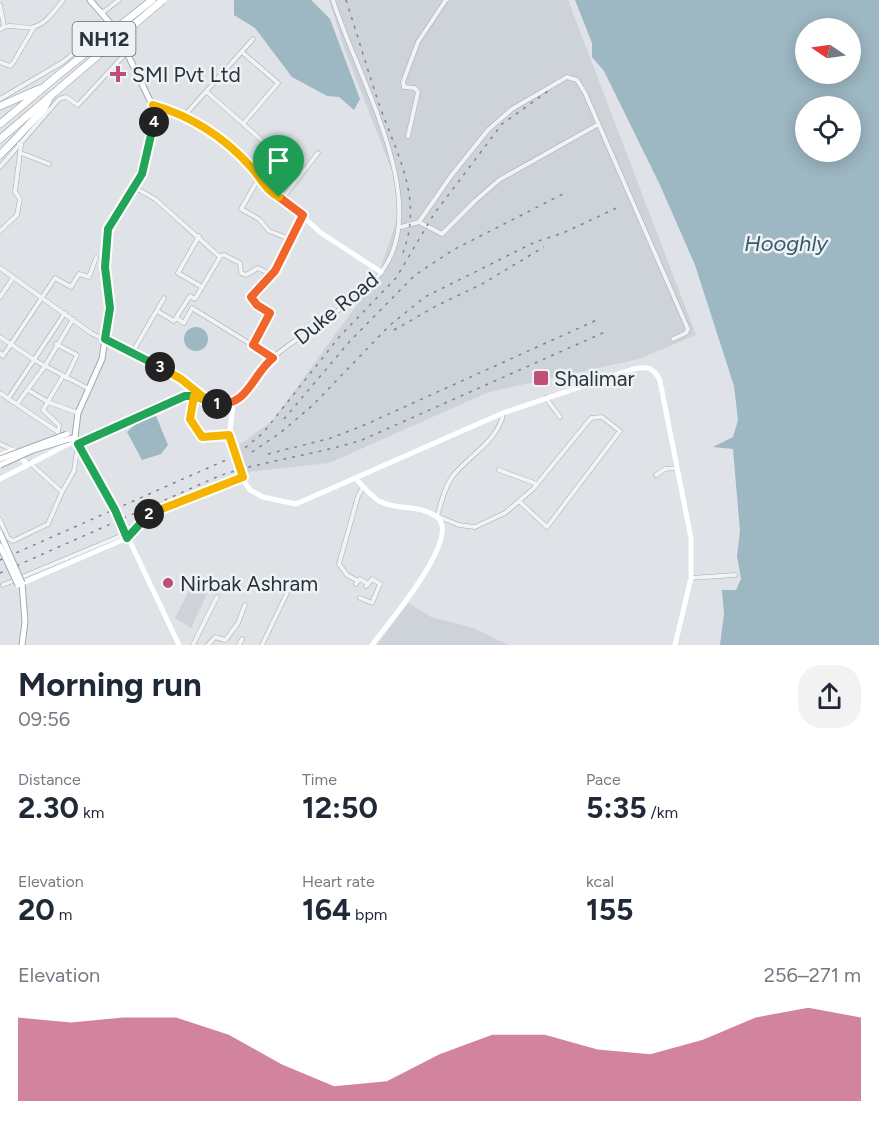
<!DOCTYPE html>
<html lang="en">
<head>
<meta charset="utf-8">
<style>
  :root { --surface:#fff; --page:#f2f2f3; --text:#1f2937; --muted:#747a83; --accent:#c04f76 }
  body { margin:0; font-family:Figtree,sans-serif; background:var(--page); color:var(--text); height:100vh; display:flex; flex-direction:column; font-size:22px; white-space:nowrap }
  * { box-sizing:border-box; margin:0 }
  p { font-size:20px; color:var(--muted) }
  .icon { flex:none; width:33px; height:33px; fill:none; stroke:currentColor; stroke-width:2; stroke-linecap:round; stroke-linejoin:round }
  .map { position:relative; height:645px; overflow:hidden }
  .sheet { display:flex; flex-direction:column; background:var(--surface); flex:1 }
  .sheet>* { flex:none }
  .needle { width:39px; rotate:283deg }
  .tools { position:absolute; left:795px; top:18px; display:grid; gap:12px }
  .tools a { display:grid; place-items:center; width:66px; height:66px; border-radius:50%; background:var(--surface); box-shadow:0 3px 15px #0003; font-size:30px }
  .pin { position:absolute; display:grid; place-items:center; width:51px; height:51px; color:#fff; margin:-62px -26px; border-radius:50% 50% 50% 0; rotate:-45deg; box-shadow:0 0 6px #0007 }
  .pin .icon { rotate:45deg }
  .km { position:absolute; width:30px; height:30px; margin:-15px; border-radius:50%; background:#222; color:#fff; font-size:16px; line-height:30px; text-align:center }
  .round { display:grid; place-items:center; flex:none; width:63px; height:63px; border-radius:24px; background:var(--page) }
  .summary { display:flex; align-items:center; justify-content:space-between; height:102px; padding:0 18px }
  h1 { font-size:33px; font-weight:700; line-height:45px }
  .metrics { display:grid; grid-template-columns:repeat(3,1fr); gap:9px; height:102px; padding:6px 18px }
  .metrics div { display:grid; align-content:center }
  .metrics b { font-size:30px; font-weight:700 }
  .metrics small { font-size:16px; font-weight:400 }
  .metrics p { font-size:16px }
  .chart { height:168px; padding:12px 18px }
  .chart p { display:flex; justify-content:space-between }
  .chart svg { width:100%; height:108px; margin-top:6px; fill:var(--accent); opacity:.7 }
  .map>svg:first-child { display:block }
</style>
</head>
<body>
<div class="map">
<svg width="879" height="645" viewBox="0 0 879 645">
  <rect width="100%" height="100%" fill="#dfe3e7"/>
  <!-- built -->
  <g fill="#cdd3d8">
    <path d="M329,0H568L696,335L639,359L489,392L329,463L248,472L239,445L272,421L378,276L397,219V184L343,45Z"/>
    <path d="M194,581L209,589L191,628L175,618Z"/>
    <path d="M408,603L431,617L473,628L509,645H377Z"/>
  </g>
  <!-- water -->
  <g fill="#9db7c3" fill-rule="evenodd">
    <path d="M234,0H311L330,19L360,99L354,110L339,97L327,96L292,77L255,28L234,15Z"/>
    <path d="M575,0H879V645H720L724,614L722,590H736L741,579L737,556L740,531L733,449L713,447L733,437L738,420L734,386L695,265L660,185L604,71L592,57V43ZM850,28V74H806V28ZM850,106V152H806V106Z"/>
    <circle cx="196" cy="339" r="12"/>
    <path d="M156,416L168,445L161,454L142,460L127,432L139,421Z"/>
  </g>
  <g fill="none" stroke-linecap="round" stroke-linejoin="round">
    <!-- street casing -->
    <g stroke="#a5abb0" stroke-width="5">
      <g id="street">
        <path d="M0,5L4,26"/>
        <path d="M102,13L119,0"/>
        <path d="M0,29C11,22 22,30 34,27C47,23 55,10 63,0"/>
        <path d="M242,52L278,83L243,124"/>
        <path d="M0,62L10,66L13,63L34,27"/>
        <path d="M207,92L267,145"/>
        <path d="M0,99L63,62L110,23"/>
        <path d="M185,115L253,39"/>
        <path d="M408,136L418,92L415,88L404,87L403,82L418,42L446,0"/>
        <path d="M21,153L49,164"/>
        <path d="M0,167L59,99L66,97L78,105L127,52"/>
        <path d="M259,178L241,209L259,219L269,231L290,239"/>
        <path d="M134,187L155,199L220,257L195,299L190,296L174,321L157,311"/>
        <path d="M282,199L318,153"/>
        <path d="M419,222L442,234L475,201L499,180L597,125"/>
        <path d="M401,227L419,222L451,176L488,130L512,109L567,77L577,80L585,93L688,329L686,333L673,339"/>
        <path d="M0,231L17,215L20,199L15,192L21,145L19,144"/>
        <path d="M199,236L178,273L202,287"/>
        <path d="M220,256L224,255L240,263L241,273L246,275L258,268L270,274"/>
        <path d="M0,268L91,333L181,379L204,398"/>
        <path d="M0,297L13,278"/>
        <path d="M176,318L184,323L192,308L273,358"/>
        <path d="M0,337L36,361L89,389"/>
        <path d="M56,344L77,355L66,378"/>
        <path d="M253,345L270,313L257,305L251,297L275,271L302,216"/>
        <path d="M0,353L3,356L55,278L71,287L79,274L89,277L96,258"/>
        <path d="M132,353L164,298"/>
        <path d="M28,390L48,402L78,413"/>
        <path d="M0,393L58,432L60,439"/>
        <path d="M194,396C193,408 187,435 205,437C214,438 220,434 229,435"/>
        <path d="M546,398L560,417"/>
        <path d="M8,399L65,313"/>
        <path d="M17,404L45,366L73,319"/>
        <path d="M503,414C499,440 468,456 452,477C443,490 442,502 437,516L459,525L475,527L505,513L533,489L591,418L602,417L620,431L547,527L520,502"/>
        <path d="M58,432L59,425L43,410L63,376"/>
        <path d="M0,444L13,450"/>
        <path d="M499,470L537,484"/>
        <path d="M656,475L665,469L677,468"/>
        <path d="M62,492L74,471L78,444L81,441L185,396C201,395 217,409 233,404C247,399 256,377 265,366C276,352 294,342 308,332C332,314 364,295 382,271C434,202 355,73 333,0"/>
        <path d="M0,520L8,538L13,541L48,524L62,492L30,463"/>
        <path d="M691,578L735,575"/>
        <path d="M358,581L360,579L368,584L366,586"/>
        <path d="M356,584L358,581L347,575L339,564L358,496L363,487"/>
        <path d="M3,585L125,534"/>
        <path d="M360,598L372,603L380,584L372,579L368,584"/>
        <path d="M193,645L217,597"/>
        <path d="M208,645L215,637L225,640L227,638L238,623L245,605"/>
        <path d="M239,645L242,639"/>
        <path d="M262,645L288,591"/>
      </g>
    </g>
    <!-- primary casing -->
    <g stroke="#9faab1" stroke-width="7">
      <g id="primary">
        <path d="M69,439L75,437L78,413L102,359L105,339L110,308L105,267L108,229L142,174L156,113L125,49L110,23L90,0"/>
        <path d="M22,645L25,622L22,583"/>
      </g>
    </g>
    <!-- highway casing -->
    <g stroke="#88939c" stroke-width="8">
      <g id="highway">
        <path d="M0,106L39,89"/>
        <path d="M0,124L56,77"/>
        <path d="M0,139L61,87"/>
        <path d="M0,155L43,110L50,97"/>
      </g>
    </g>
    <!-- street -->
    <use href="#street" stroke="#f1f3f5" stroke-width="4"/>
    <!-- secondary -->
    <g stroke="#fff" stroke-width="5">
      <path d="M153,105L197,121L251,167L269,192L287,202L321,233L381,272"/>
      <path d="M233,404L229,439L245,483L250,490L263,497L296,504L503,413L633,369C647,366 654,367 660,381L691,538V578L675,645"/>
      <path d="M75,437L115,510L179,645"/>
      <path d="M0,456L13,450L27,464"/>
      <path d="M0,479L76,440"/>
      <path d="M356,479C363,486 371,496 379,501C397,511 420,504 437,517C463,537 386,626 372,645"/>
      <path d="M20,584L127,538L148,514L243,477"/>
    </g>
    <!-- primary -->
    <use href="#primary" stroke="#fff" stroke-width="5"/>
    <!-- highway -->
    <use href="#highway" stroke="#fff" stroke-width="7"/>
    <!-- rail -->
    <g stroke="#7a868f" stroke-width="1.5" stroke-dasharray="3 6" stroke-linecap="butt">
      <path d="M346,0C357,34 367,68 378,101C396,154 425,199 402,255"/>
      <path d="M394,330L436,306L482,284L544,247"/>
      <path d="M284,419L350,341L415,275L453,250L565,193"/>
      <path d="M252,452L280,433L313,405L390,325L425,297L535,242L563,233L621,206"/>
      <path d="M268,454L331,438L360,427L599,319"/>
      <path d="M0,560L235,456L263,433L340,336L396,278L434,214L502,124L548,91"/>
      <path d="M0,573L219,476C266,460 315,455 362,440L605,332"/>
    </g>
    <!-- primary-bridge casing -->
    <g stroke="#9faab1" stroke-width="7" stroke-linecap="butt">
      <g id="primary-bridge">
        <path d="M0,459L67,434"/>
        <path d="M0,465L33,450L69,439"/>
        <path d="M0,533L22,583"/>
        <path d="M0,546L18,585"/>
      </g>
    </g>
    <!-- highway-bridge casing -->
    <g stroke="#88939c" stroke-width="8" stroke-linecap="butt">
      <g id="highway-bridge">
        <path d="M56,77L152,0"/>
        <path d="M61,87L163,0"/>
      </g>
    </g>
    <!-- primary-bridge -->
    <use href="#primary-bridge" stroke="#fff" stroke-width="5"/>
    <!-- highway-bridge -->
    <use href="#highway-bridge" stroke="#fff" stroke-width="7"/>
  </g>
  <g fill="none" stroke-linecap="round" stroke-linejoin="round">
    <!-- split-1 casing -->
    <g stroke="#fff" stroke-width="12">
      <path id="split-1" d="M217,404C248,406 252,375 273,358L253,345L270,313L257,305L251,297L275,271L303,215L279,197"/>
    </g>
    <!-- split-2 casing -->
    <g stroke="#fff" stroke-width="12">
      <path id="split-2" d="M149,514L127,538L115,510L78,444L185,396H194L217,404"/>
    </g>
    <!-- split-3 casing -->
    <g stroke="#fff" stroke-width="12">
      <path id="split-3" d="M149,514L243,477L229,435L202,437L190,419L194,396L207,400L181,379L160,367"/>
    </g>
    <!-- split-4 casing -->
    <g stroke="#fff" stroke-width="12">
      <path id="split-4" d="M154,122L142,174L108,229L105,267L110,308L105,339L160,367"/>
    </g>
    <!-- split-5 casing -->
    <g stroke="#fff" stroke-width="12">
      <path id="split-5" d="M154,122L156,113L153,105C191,116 224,137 251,167C261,178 265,190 279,197"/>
    </g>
    <!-- split-1 -->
    <use href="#split-1" stroke="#f0652b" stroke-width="8"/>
    <!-- split-2 -->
    <use href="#split-2" stroke="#22a559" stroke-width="8"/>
    <!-- split-3 -->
    <use href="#split-3" stroke="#f5b400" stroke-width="8"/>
    <!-- split-4 -->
    <use href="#split-4" stroke="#22a559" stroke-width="8"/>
    <!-- split-5 -->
    <use href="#split-5" stroke="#f5b400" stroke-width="8"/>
  </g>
  <!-- markers -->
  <g fill="#c04f76" stroke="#eef2f4" stroke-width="2">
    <path d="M115 65h6v6h6v6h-6v6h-6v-6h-6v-6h6z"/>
    <rect x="533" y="370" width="16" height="16" rx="3"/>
    <circle cx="168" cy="583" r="6"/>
  </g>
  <g text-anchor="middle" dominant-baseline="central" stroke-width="5" stroke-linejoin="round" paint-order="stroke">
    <!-- shield labels -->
    <rect fill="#eef2f4" stroke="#646d73" stroke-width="1.5" x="72.5" y="22" width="63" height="34" rx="4.5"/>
    <g font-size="20" font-weight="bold" fill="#29343c">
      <text x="104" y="39">NH12</text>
    </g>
    <!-- poi labels -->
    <g font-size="21" fill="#29343c" stroke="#eef2f4" text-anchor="start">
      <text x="132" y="74">SMI Pvt Ltd</text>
      <text x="554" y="378">Shalimar</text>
      <text x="180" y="583">Nirbak Ashram</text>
    </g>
    <!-- street labels -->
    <g font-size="21" fill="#29343c" stroke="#eef2f4">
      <text transform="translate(336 308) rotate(-39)">Duke Road</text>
    </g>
    <!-- water labels -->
    <g font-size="22" font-style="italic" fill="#38596c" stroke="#eef2f4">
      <text x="786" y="243">Hooghly</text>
    </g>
  </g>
</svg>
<div class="tools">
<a><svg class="needle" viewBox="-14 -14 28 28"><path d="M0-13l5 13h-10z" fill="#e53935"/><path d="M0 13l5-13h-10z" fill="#747a83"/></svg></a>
<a><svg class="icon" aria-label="locate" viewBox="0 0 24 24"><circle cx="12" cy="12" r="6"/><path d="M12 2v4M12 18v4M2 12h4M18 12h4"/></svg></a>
</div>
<div class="pin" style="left:279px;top:197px;background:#1e9e55"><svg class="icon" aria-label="arrive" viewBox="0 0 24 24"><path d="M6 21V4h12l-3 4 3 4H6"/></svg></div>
<b class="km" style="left:217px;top:404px">1</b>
<b class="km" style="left:149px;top:514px">2</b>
<b class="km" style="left:160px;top:367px">3</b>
<b class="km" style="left:154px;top:122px">4</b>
</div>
<section class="sheet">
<div class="summary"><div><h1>Morning run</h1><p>09:56</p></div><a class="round"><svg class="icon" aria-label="share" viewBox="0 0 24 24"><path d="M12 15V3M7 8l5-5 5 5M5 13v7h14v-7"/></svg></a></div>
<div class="metrics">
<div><p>Distance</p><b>2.30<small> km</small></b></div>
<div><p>Time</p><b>12:50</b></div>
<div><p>Pace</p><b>5:35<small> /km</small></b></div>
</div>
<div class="metrics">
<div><p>Elevation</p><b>20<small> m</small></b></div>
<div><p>Heart rate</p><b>164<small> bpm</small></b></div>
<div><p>kcal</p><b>155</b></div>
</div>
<div class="chart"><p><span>Elevation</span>256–271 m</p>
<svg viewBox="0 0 160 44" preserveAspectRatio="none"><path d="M0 44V10L10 12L20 10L30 10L40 17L50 29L60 38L70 36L80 25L90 17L100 17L110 23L120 25L130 19L140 10L150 6L160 10V44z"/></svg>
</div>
</section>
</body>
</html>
